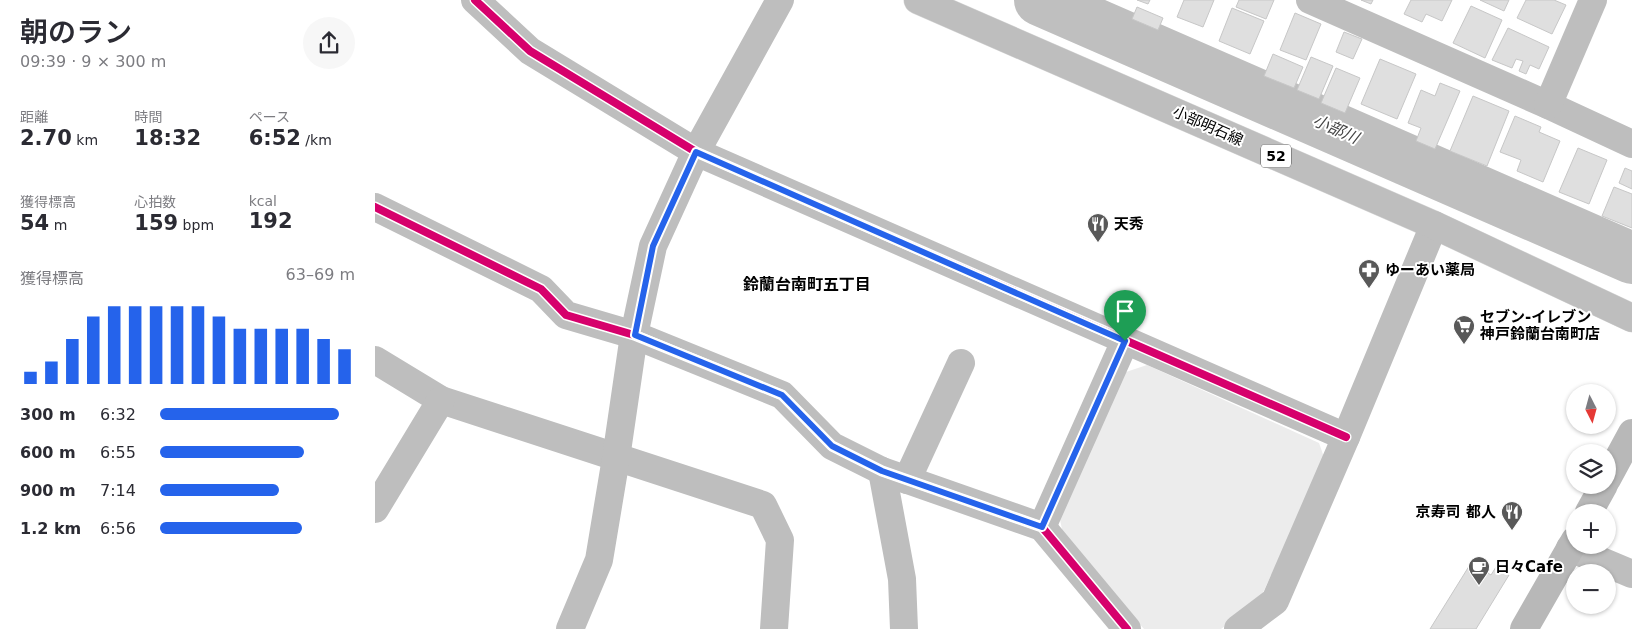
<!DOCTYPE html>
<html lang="ja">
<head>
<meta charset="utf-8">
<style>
  :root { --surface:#fff; --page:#f7f7f7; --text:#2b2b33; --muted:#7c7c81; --accent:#2563eb }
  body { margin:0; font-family:"DejaVu Sans","Noto Sans JP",sans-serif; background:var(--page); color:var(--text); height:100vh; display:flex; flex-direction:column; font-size:19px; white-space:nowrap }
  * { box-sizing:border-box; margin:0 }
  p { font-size:16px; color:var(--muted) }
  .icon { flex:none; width:28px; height:28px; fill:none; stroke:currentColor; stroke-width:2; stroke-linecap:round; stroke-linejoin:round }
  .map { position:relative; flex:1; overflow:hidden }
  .drawer { display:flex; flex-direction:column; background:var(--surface); width:375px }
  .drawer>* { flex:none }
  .needle { width:32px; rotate:174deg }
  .fabs { position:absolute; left:1191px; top:384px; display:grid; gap:10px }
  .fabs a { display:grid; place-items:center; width:50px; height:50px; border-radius:50%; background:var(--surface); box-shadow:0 1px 4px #0004; font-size:25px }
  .pin { position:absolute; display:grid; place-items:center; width:42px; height:42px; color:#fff; margin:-51px -21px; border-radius:50% 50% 50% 0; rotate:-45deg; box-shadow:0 0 5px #0007 }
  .pin .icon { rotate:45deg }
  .round { display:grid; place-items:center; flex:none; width:52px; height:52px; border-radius:26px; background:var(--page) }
  .headline { display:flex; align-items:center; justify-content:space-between; height:85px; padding:0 20px }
  h1 { font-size:28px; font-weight:600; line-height:38px }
  .figures { display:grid; grid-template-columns:repeat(3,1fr); gap:8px; height:85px; padding:5px 20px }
  .figures div { display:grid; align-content:center }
  .figures b { font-size:21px; font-weight:600 }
  .figures small { font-size:14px; font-weight:400 }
  .figures p { font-size:14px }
  .chart { height:140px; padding:10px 20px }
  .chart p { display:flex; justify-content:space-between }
  .chart svg { width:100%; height:90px; margin-top:5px; stroke:var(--accent); stroke-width:6 }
  ul { padding:0 20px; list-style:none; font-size:16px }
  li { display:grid; grid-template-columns:80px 60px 1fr; align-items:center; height:38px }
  li i { height:12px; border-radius:6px; background:var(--accent) }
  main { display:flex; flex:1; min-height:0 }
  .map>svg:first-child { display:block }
</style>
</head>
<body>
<main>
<section class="drawer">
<div class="headline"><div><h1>朝のラン</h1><p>09:39 · 9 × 300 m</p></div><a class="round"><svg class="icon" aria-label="share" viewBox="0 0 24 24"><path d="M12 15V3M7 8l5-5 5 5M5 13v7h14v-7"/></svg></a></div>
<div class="figures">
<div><p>距離</p><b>2.70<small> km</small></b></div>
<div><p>時間</p><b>18:32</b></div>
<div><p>ペース</p><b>6:52<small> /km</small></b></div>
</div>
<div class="figures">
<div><p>獲得標高</p><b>54<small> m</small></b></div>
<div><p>心拍数</p><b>159<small> bpm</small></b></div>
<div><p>kcal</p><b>192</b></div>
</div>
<div class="chart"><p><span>獲得標高</span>63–69 m</p>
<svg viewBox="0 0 160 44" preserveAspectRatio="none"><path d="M5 44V38M15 44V33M25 44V22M35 44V11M45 44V6M55 44V6M65 44V6M75 44V6M85 44V6M95 44V11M105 44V17M115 44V17M125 44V17M135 44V17M145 44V22M155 44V27"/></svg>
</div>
<ul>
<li><b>300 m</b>6:32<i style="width:92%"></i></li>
<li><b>600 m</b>6:55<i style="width:74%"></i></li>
<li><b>900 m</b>7:14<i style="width:61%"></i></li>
<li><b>1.2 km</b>6:56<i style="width:73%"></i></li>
</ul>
</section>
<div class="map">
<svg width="1257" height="629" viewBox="0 0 1257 629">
  <rect width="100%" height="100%" fill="#fff"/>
  <!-- green -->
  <path fill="#ececec" d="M772,365L944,443L950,460L884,601L846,629H769L688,535L684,514L742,375Z"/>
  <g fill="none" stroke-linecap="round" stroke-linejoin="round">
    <!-- river -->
    <path stroke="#bfbfbf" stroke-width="52" d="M665,0L1257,258"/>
  </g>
  <!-- building -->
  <g fill="#dfdfdf" stroke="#c7c7c7">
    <path d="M762,0H775L773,4Z"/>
    <path d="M809,0H839L828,27L802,17Z"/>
    <path d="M864,0H899L891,19L861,7Z"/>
    <path d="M986,0H998L996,4Z"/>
    <path d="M1036,0H1077L1067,21L1051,14L1047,22L1029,14Z"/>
    <path d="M1105,0H1134L1129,11Z"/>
    <path d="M1151,0H1179L1191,5L1177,34L1142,18Z"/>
    <path d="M1096,6L1127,20L1110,58L1078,43Z"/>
    <path d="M762,7L788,18L783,30L757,19Z"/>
    <path d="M857,8L889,21L875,54L844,41Z"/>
    <path d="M920,13L946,24L931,60L905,50Z"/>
    <path d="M1133,28L1174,47L1164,69L1155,65L1151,74L1144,71L1148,61L1141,59L1137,68L1117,60Z"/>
    <path d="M969,32L987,39L978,59L961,52Z"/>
    <path d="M898,54L928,67L919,88L889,76Z"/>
    <path d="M936,57L958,66L944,99L922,90Z"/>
    <path d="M1005,59L1041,74L1022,119L986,104Z"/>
    <path d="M961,68L985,78L970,113L946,103Z"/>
    <path d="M1065,83L1085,91L1060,149L1041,141L1046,128L1033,123L1046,90L1060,96Z"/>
    <path d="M1098,96L1134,111L1112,166L1075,151Z"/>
    <path d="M1140,116L1166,127L1164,132L1185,141L1168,182L1142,171L1146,160L1125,152Z"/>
    <path d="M1203,148L1232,160L1214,204L1184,192Z"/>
    <path d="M1250,168L1257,171V189L1244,183Z"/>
    <path d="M1239,187L1257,194V228L1227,216Z"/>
    <path d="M1096,563L1116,575L1121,567L1134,575L1101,629H1055Z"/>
  </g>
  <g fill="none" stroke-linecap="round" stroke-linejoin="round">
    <!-- primary casing -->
    <g stroke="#dbdbdb" stroke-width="29">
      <path id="primary" d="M543,0L1059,225L1257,318"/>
    </g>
    <!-- street -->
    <g stroke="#bebebe" stroke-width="28">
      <path d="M100,0L155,51L321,152L971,437"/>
      <path d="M935,0L1173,105L1257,144"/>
      <path d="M1173,105L1218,0"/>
      <path d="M0,207L166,289L191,315L259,335L407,395L457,446L507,471L667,527L752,629"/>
      <path d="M0,360L66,400L388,505L405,540L399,629"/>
      <path d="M507,471L527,579L529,629"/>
      <path d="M532,480L586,363"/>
      <path d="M0,509L66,400"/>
      <path d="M667,527L750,341"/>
      <path d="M1195,548L1257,574"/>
      <path d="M195,629L224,560L241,458L259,335L278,246L321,152L405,0"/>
      <path d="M863,629L900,601L971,437L1059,225"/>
    </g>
    <!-- secondary -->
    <g stroke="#b8b8b8" stroke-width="28">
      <path d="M1232,479L1257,433"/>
      <path d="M1214,512L1229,485"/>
      <path d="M1149,629L1200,540"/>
    </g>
    <!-- primary -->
    <use href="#primary" stroke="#bebebe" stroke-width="28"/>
    <!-- cycleway casing -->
    <g stroke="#fff" stroke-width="11">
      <g id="cycleway">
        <path d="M100,0L155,51L321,152L971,437"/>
        <path d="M0,207L166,289L191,315L259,335L407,395L457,446L507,471L667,527L752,629"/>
      </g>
    </g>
    <!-- cycleway -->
    <use href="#cycleway" stroke="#d6006c" stroke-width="8"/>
  </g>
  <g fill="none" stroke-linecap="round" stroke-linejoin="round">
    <!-- route casing -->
    <g stroke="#fff" stroke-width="10">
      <path id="route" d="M321,152L750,341L667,527L507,471L457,446L407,395L260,335L278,246Z"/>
    </g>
    <!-- route -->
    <use href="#route" stroke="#2563eb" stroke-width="6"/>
  </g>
  <!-- icons -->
  <defs>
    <g id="restaurant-pin" transform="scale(1.125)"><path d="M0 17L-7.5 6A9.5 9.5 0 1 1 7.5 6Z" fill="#595959" stroke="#fff"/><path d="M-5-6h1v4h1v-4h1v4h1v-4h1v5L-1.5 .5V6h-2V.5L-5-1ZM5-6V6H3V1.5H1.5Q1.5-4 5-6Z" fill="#fff"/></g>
    <g id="pharmacy-pin" transform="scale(1.125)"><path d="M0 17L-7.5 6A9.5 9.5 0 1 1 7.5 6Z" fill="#595959" stroke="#fff"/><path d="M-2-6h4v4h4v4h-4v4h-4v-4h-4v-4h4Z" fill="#fff"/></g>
    <g id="supermarket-pin" transform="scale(1.125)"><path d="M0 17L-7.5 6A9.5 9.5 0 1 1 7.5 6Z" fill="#595959" stroke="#fff"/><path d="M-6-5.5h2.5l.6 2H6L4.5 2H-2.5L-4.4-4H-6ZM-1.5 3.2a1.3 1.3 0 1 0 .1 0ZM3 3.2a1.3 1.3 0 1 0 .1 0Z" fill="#fff"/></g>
    <g id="cafe-pin" transform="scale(1.125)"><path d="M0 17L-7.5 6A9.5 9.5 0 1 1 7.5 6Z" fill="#595959" stroke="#fff"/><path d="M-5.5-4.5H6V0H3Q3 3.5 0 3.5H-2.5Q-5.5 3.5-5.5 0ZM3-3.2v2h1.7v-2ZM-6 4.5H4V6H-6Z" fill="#fff"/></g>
  </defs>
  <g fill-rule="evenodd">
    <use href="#restaurant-pin" x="723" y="224"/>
    <use href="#pharmacy-pin" x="994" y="270"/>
    <use href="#supermarket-pin" x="1089" y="326"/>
    <use href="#restaurant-pin" x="1137" y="512"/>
    <use href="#cafe-pin" x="1104" y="567"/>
  </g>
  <g text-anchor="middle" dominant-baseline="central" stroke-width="4" stroke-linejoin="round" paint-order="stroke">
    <!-- shield labels -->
    <rect fill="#fff" stroke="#4c4c4c" stroke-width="1" x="886" y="144.5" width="30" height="23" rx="4"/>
    <g font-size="14" font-weight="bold" fill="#000">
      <text x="901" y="156">52</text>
    </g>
    <!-- street labels -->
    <g font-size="15" fill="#000" stroke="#fff">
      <text transform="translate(833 126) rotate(24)">小部明石線</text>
    </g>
    <!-- poi labels -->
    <g font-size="15" font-weight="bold" fill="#000" stroke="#fff" text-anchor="start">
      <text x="739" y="224">天秀</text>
      <text x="1010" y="270">ゆーあい薬局</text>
      <text x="1105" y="317">セブン-イレブン<tspan x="1105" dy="17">神戸鈴蘭台南町店</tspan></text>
      <text x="1121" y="512" text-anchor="end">京寿司 都人</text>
      <text x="1120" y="567">日々Cafe</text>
    </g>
    <!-- water labels -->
    <g font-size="16" font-style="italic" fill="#444" stroke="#fff">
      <text transform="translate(961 129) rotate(24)">小部川</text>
    </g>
    <!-- neighbourhood labels -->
    <g font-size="16" font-weight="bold" fill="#000" stroke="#fff">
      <text x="432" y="284">鈴蘭台南町五丁目</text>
    </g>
  </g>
</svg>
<div class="fabs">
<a><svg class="needle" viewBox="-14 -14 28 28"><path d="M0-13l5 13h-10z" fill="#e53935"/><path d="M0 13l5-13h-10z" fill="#7c7c81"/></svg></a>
<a><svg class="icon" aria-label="layers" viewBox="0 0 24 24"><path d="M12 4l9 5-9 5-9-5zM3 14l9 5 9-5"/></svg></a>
<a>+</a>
<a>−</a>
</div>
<div class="pin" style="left:750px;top:341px;background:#1e9e55"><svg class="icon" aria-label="arrive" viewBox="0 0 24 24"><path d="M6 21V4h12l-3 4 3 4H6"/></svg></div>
</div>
</main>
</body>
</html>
